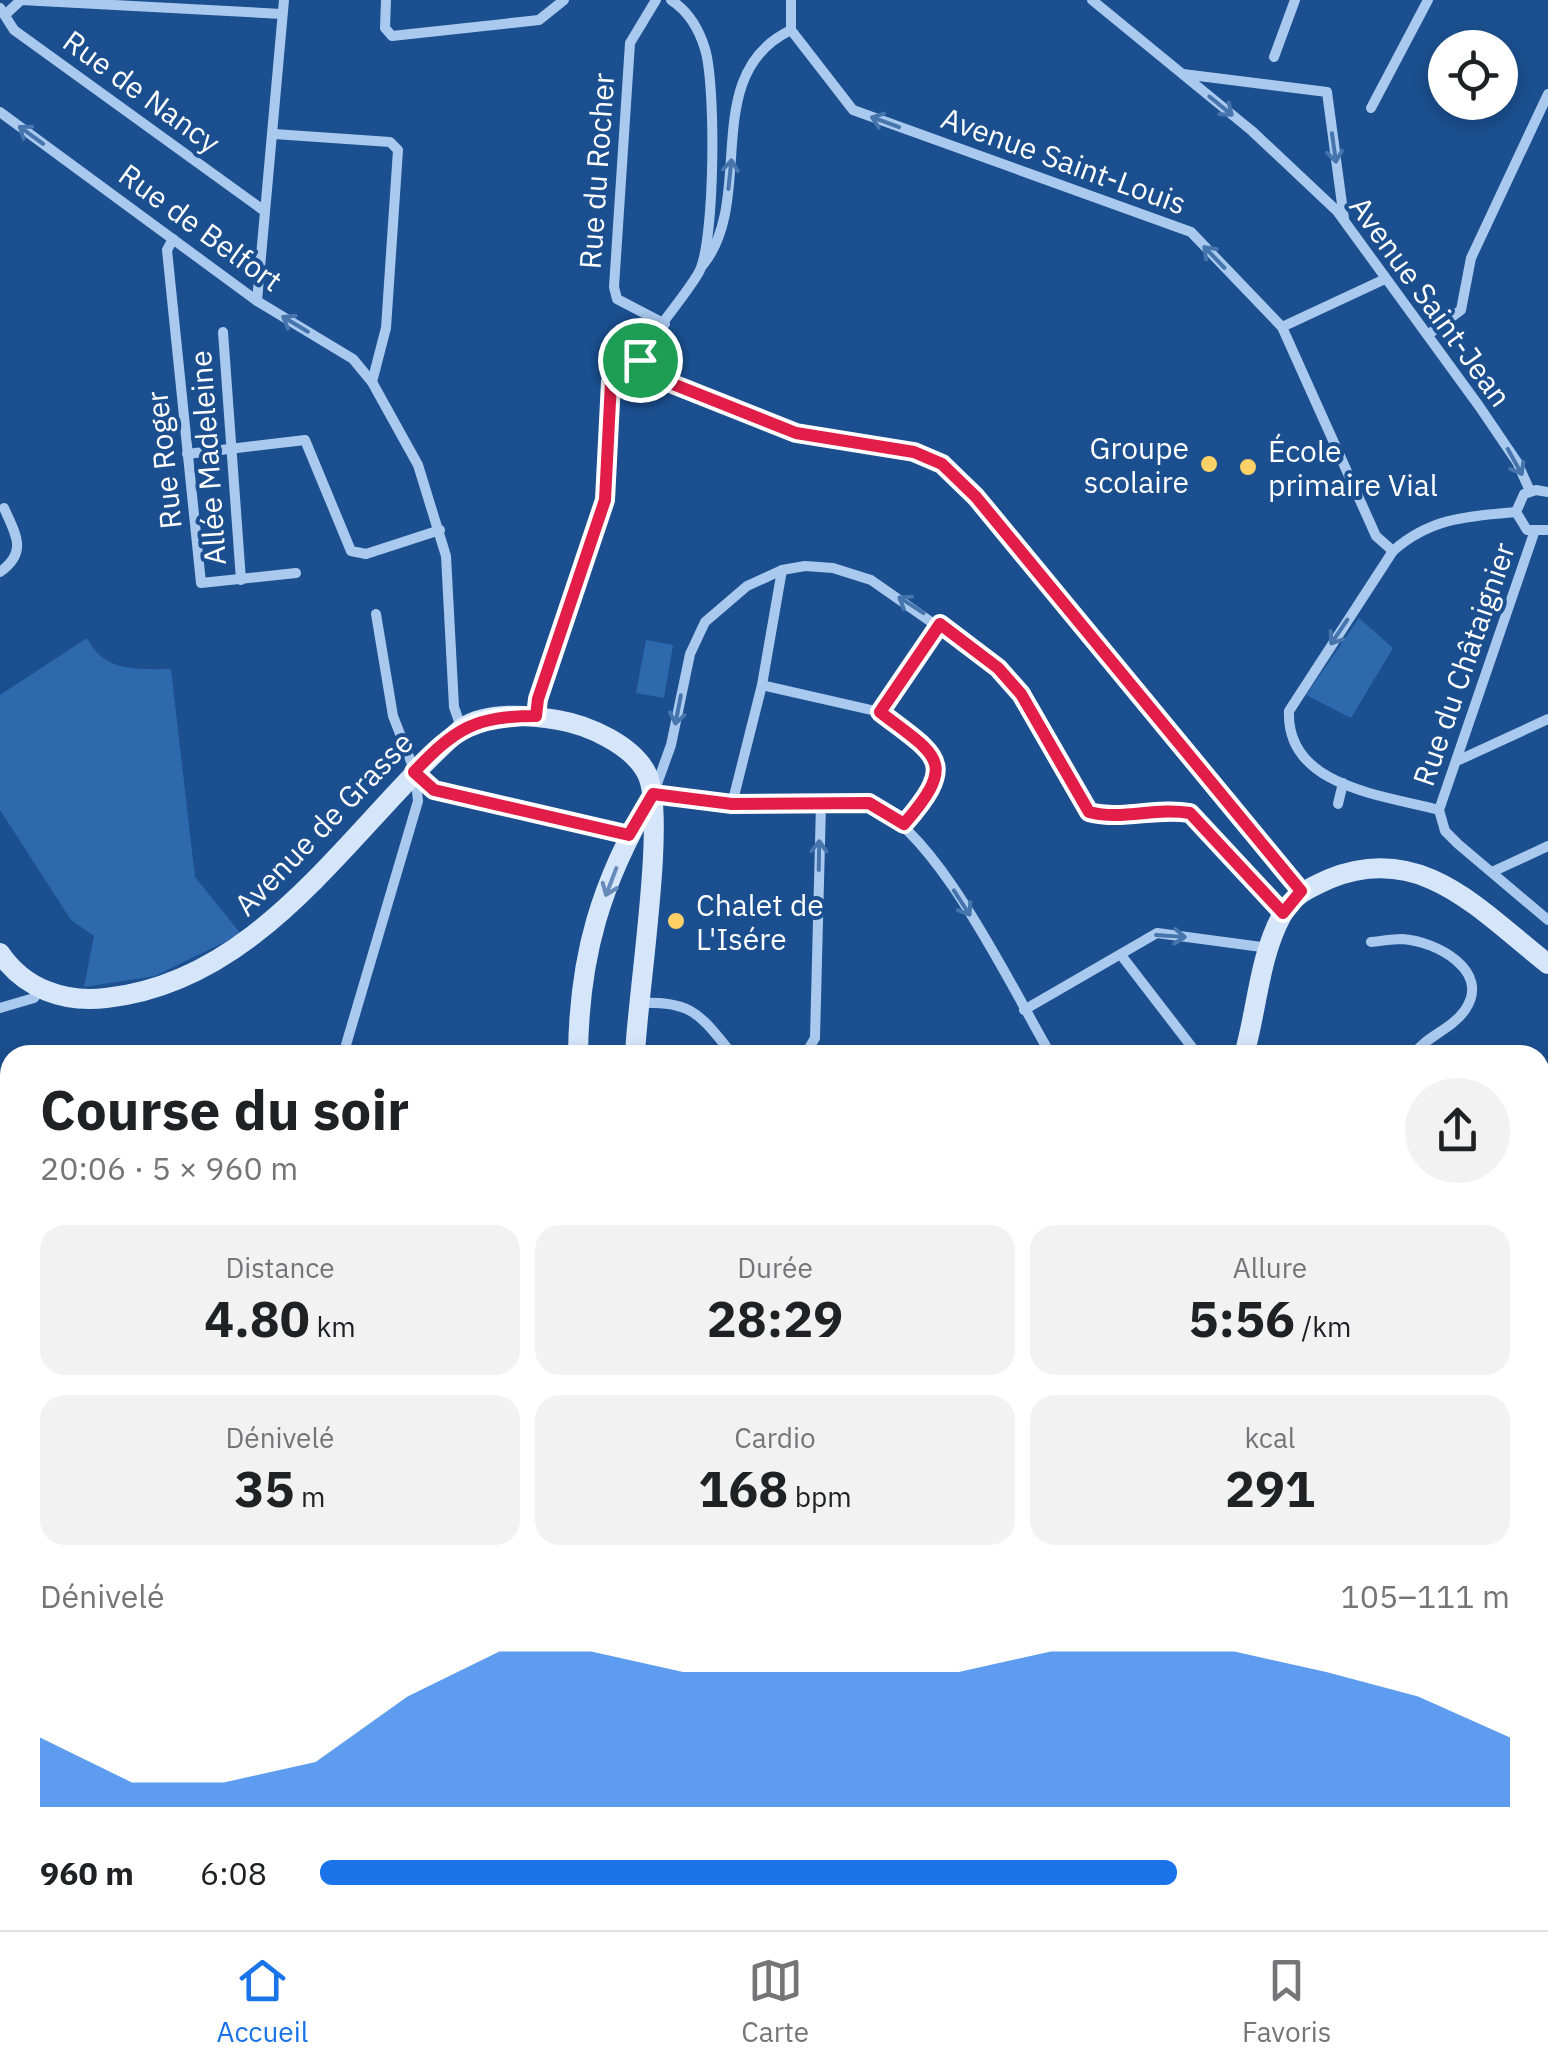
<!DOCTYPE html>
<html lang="fr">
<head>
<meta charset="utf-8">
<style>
  :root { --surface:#fff; --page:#f2f2f2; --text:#202124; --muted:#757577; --line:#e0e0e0; --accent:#1a73e8 }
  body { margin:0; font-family:"IBM Plex Sans",sans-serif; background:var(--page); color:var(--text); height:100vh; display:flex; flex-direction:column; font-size:38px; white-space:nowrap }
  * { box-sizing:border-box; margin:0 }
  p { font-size:32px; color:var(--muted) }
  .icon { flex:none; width:55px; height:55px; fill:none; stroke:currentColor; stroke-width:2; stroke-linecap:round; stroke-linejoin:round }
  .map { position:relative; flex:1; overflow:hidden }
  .panel { position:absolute; left:0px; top:1045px; width:1550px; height:885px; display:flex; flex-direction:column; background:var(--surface); border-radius:30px 30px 0 0; box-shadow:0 5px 15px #0003 }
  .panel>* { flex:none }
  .fabs { position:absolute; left:1428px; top:30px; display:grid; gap:20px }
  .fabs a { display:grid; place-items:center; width:90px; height:90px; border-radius:50%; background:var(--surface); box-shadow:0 5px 15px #0003; font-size:50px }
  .pin { position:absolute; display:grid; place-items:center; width:85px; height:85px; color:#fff; margin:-42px; border:5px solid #fff; border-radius:50%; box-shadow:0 2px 10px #0007 }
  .round { display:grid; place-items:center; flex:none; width:105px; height:105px; border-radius:52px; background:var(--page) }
  .summary { display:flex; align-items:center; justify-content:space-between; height:170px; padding:0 40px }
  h1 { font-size:55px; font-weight:700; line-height:75px }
  .figures { display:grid; grid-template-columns:repeat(3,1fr); gap:15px; height:170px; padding:10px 40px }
  .figures div { display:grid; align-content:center; border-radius:25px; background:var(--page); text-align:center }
  .figures b { font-size:50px; font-weight:700 }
  .figures small { font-size:28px; font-weight:400 }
  .figures p { font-size:28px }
  .chart { height:280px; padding:20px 40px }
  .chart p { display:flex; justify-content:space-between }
  .chart svg { width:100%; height:180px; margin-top:10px; fill:var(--accent); opacity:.7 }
  ul { padding:0 40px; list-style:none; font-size:32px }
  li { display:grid; grid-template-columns:160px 120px 1fr; align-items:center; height:75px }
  li i { height:25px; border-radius:12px; background:var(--accent) }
  .dock { display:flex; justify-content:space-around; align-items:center; height:140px; border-top:2px solid var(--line); background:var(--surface); font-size:28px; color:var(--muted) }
  .dock a { display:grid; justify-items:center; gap:5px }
  .dock .selected { color:var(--accent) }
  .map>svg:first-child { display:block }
</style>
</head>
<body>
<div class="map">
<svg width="1548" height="1930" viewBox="0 0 1548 1930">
  <rect width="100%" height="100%" fill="#1b4f8f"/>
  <!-- green -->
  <g fill="#2e69ad">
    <path d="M1359,618L1393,648L1351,718L1306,695Z"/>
    <path d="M87,638C105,673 136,669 171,669L195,877L241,934L155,976L84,987L94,936L71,920L0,810V695Z"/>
    <path d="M646,640L673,645L664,698L636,693Z"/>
  </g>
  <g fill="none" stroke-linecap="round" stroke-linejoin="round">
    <!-- street -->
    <g stroke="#a9c9ee" stroke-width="10">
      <path d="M386,0L385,28L392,36L539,20L564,0"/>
      <path d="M656,0L630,43L614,287L617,299L665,324"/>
      <path d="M671,0C688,11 699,29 705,49C716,85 715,237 700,270C691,290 641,346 641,358C641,362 644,369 645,373L796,433L914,453L942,464L976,497L1301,891"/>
      <path d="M791,0V30L853,110L1191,232L1282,327L1376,536L1393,551"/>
      <path d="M1092,0L1252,131L1337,211L1479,406L1517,462L1530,491"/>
      <path d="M0,8L14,30L263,210"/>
      <path d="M7,13L21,0L282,14"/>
      <path d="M1274,57L1295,0"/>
      <path d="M1183,74L1327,92L1344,219"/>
      <path d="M1371,108L1428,0"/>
      <path d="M0,112L257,301L353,359L372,382L418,465L446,556L454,707L461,727"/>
      <path d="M274,134L390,142L398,150L386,328L372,382"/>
      <path d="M173,239L167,250L201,583L296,573"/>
      <path d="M703,265C757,197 698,74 791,30"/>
      <path d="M257,301L284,0"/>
      <path d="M1282,327L1385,279"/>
      <path d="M223,332L241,580"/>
      <path d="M1429,334L1461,310L1471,258L1548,94"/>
      <path d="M187,454L305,440L351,551L366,554L440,530"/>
      <path d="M1548,492L1536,490L1524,494L1516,512L1527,530H1548"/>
      <path d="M0,572C28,552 16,535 4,508"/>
      <path d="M762,685L880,712"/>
      <path d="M536,716L538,699L605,500L611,381L640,360"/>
      <path d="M1459,760L1548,719"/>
      <path d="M415,772L434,790L629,835"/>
      <path d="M732,804L762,685L782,570"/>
      <path d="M1338,804L1343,783"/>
      <path d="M1439,810C1383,795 1286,787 1289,711L1393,551C1430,518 1468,516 1516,512"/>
      <path d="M1439,810L1534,533"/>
      <path d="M1439,810L1445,831L1458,844L1548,920"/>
      <path d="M904,825L938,778C935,746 904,730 880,712L940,624"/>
      <path d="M1492,872L1548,846"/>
      <path d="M1371,942C1381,941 1392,939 1402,939C1436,941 1492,971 1465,1010C1451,1030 1426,1036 1413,1055"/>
      <path d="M1121,955L1198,1055"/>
      <path d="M638,1003C694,1001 699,1014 733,1055"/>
      <path d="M0,1008L34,998L41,989"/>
      <path d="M1024,1010L1157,933L1269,948"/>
      <path d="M343,1055L418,801L415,772L393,716L376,614"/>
      <path d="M805,1055L815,1038L821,804"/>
      <path d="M1051,1055C1012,989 938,831 869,803L732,804L653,795L671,745L690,654L705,622L747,586L782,570L805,566L833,568L871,580L997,668L1021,694L1089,812C1123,821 1155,807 1190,813L1283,913"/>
      <path d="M1540,1088L1548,1087"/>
      <path d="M0,1230L10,1229"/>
      <path d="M1540,1461L1548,1459"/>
      <path d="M1540,1599L1548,1600"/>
      <path d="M1540,1684L1548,1683"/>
      <path d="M1540,1793L1548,1792"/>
      <path d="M0,1861L10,1871"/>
      <path d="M47,1920L54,1930"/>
      <path d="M355,1920L378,1930"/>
      <path d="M466,1920L471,1930"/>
      <path d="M577,1920L583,1930"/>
      <path d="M67,1930L120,1920"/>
      <path d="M540,1930L561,1920"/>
      <path d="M907,1930L931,1920"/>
    </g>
    <!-- secondary -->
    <g stroke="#d6e6fa" stroke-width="20">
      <path d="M0,953C24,989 65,1003 106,998C264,981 351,825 462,728C488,711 528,715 558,720C588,725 633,745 647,774C667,815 637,998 635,1055"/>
      <path d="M578,1055C579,955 601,882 652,796"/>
      <path d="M1244,1055C1257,1010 1259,957 1282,915C1293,895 1309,888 1329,879C1422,841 1480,911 1548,964"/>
      <path d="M690,1930L707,1920"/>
    </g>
    <!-- primary -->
    <g stroke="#f0f6ff" stroke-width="25">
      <path d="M1540,1869L1548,1868"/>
      <path d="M1167,1930L1224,1920"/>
    </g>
    <!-- highway -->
    <g stroke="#fff" stroke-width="30">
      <path d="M1540,1193L1548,1191"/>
      <path d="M1540,1221L1548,1219"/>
      <path d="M0,1795L10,1787"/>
      <path d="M0,1824L10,1816"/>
    </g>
  </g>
  <!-- one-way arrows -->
  <defs><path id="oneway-shaft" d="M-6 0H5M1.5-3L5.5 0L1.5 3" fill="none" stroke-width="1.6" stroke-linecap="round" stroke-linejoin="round" transform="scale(2.5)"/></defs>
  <g stroke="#4674ac">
    <use href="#oneway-shaft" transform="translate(1221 106) rotate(39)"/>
    <use href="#oneway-shaft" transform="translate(885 122) rotate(-160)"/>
    <use href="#oneway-shaft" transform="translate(31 135) rotate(-144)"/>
    <use href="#oneway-shaft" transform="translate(1334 148) rotate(82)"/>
    <use href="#oneway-shaft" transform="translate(730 174) rotate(-84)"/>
    <use href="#oneway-shaft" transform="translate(1214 257) rotate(-134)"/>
    <use href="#oneway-shaft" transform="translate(295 324) rotate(-149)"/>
    <use href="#oneway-shaft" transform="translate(1515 462) rotate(61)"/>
    <use href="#oneway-shaft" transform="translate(911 605) rotate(-147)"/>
    <use href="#oneway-shaft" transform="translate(1339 632) rotate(124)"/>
    <use href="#oneway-shaft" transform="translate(678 710) rotate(101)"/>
    <use href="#oneway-shaft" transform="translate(819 855) rotate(-89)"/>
    <use href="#oneway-shaft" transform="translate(962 903) rotate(57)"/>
    <use href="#oneway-shaft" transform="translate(1171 936) rotate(4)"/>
  </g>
  <use stroke="#668bba" href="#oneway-shaft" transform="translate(611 882) rotate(111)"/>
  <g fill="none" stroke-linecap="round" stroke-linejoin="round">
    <!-- route casing -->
    <g stroke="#fff" stroke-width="20">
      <path id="route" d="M640,360L645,373L796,433L914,452L942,464L976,497L1301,891L1283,913L1190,813C1155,807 1123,821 1089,812L1021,694L998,668L940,624L880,712C937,756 959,761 904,824L869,803L732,804L653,794L629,835L434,790L414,772C456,728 475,716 536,716L538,699L605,500L611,382Z"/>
    </g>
    <!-- route -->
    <use href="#route" stroke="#e11d48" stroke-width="12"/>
  </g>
  <!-- markers -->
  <g fill="#ffd166" stroke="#1b4f8f" stroke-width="4">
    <circle cx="1209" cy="464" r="10"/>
    <circle cx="1248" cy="467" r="10"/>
    <circle cx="676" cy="921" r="10"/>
  </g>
  <g text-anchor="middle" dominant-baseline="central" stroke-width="8" stroke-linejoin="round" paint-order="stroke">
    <!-- street labels -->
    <g font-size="30" fill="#fff" stroke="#1b4f8f">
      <text transform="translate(142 91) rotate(36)">Rue de Nancy</text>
      <text transform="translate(1064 160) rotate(20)">Avenue Saint-Louis</text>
      <text transform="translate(596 171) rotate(-86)">Rue du Rocher</text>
      <text transform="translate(201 227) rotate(36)">Rue de Belfort</text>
      <text transform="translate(1431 301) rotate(54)">Avenue Saint-Jean</text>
      <text transform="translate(207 458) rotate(-94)">Allée Madeleine</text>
      <text transform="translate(163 460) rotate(-96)">Rue Roger</text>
      <text transform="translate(1463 664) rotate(-71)">Rue du Châtaignier</text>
      <text transform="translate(323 823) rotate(-46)">Avenue de Grasse</text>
    </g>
    <!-- poi labels -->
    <g font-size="30" fill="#fff" stroke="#1b4f8f" text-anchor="start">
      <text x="1189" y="447" text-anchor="end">Groupe<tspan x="1189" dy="34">scolaire</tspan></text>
      <text x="1268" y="450">École<tspan x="1268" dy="34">primaire Vial</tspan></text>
      <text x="696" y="904">Chalet de<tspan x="696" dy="34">L'Isére</tspan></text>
    </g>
  </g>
</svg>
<div class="fabs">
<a><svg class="icon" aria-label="locate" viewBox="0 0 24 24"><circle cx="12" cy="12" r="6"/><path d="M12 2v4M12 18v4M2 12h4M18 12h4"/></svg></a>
</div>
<div class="pin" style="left:640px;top:360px;background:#1e9e55"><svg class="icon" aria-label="arrive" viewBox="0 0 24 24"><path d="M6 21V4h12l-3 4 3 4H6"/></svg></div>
<section class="panel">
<div class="summary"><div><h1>Course du soir</h1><p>20:06 · 5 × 960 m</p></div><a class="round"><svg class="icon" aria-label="share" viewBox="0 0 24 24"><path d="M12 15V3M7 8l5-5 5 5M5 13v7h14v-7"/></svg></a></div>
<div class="figures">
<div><p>Distance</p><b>4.80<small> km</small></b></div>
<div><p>Durée</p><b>28:29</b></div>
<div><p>Allure</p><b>5:56<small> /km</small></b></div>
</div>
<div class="figures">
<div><p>Dénivelé</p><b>35<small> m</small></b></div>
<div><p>Cardio</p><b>168<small> bpm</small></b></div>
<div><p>kcal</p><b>291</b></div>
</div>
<div class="chart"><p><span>Dénivelé</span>105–111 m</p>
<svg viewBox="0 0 160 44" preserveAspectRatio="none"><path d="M0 44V27L10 38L20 38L30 33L40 17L50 6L60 6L70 11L80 11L90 11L100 11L110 6L120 6L130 6L140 11L150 17L160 27V44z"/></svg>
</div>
<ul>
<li><b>960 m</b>6:08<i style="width:72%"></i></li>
</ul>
</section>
</div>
<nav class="dock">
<a class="selected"><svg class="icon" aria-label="home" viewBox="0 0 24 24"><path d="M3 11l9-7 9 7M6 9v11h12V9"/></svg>Accueil</a>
<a><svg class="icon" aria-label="map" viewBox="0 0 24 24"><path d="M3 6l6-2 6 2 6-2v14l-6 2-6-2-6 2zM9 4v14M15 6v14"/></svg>Carte</a>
<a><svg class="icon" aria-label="saved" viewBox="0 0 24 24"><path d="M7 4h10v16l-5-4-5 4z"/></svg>Favoris</a>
</nav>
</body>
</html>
